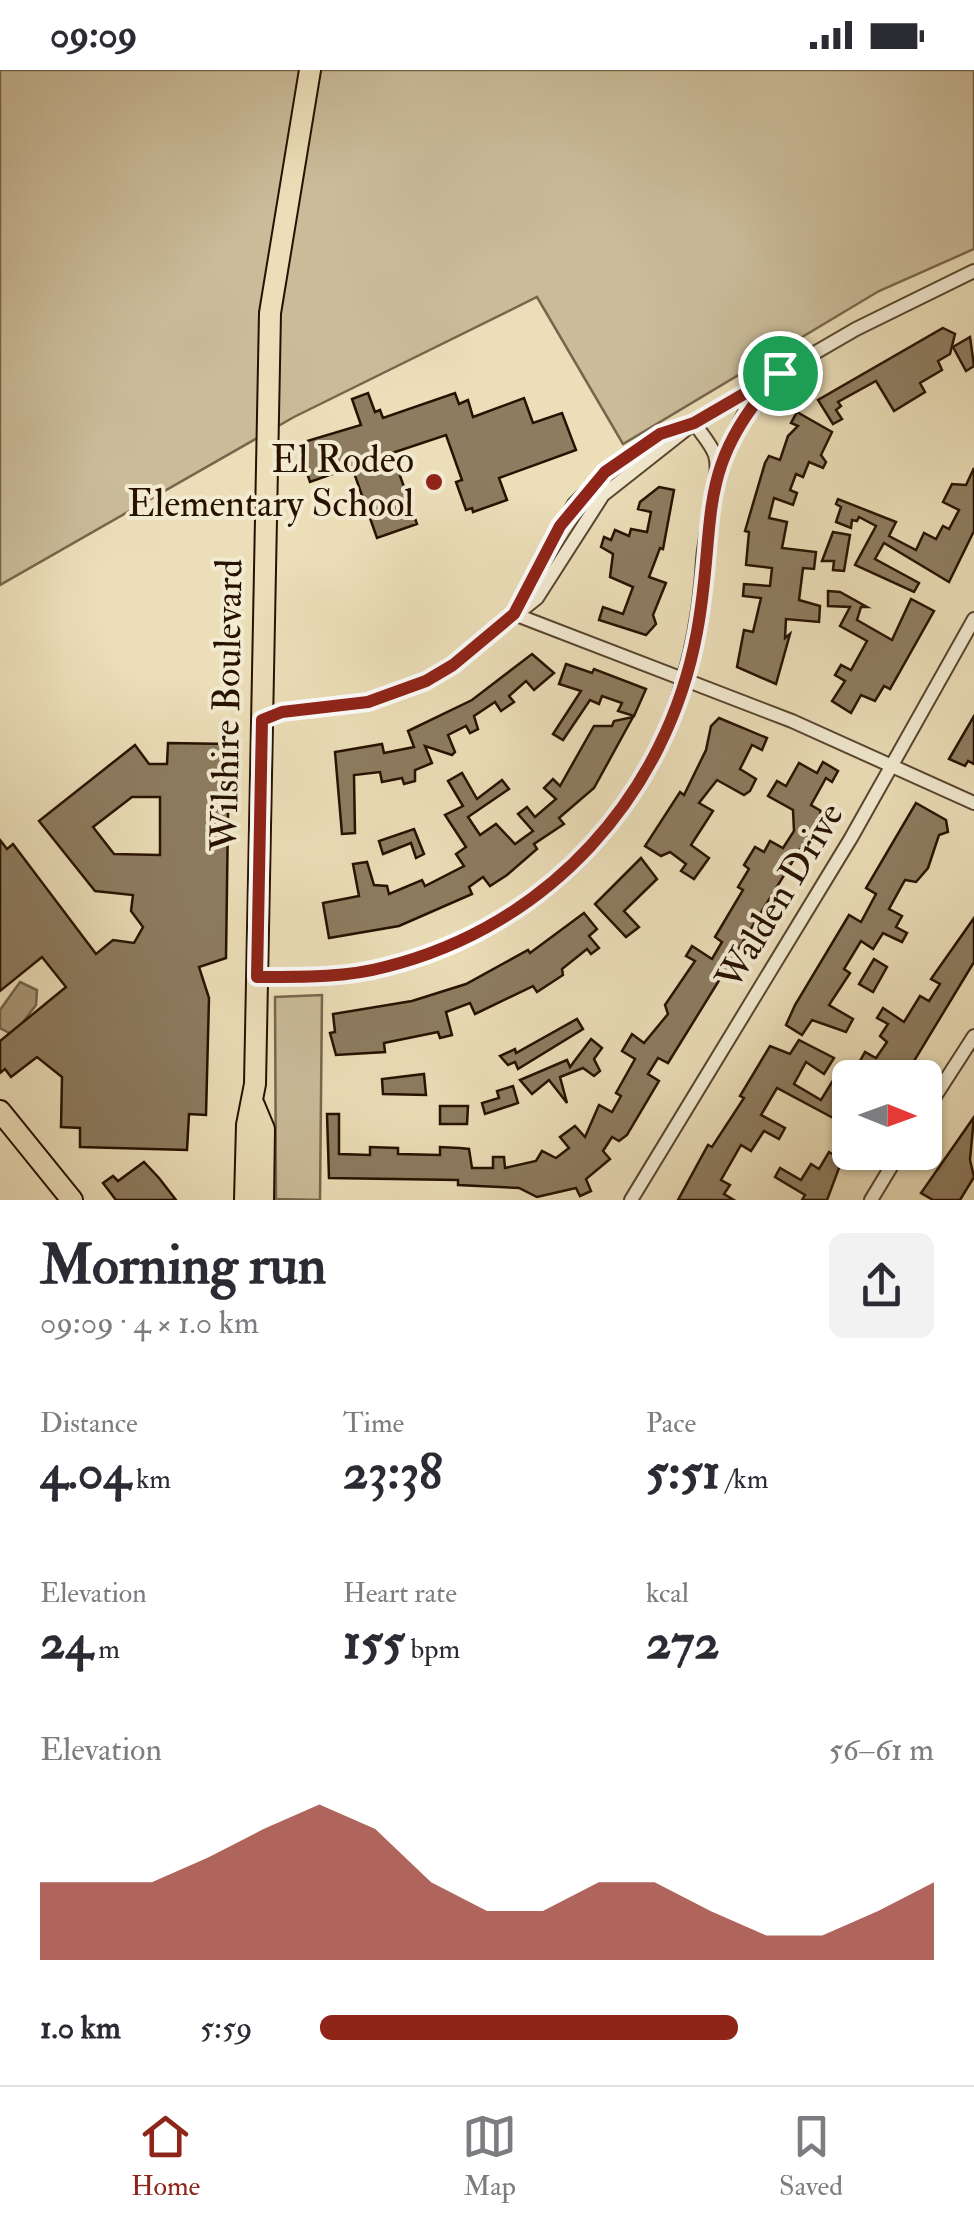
<!DOCTYPE html>
<html lang="en">
<head>
<meta charset="utf-8">
<style>
  :root { --surface:#fff; --page:#f2f2f3; --text:#2b2b33; --muted:#7c7c81; --line:#e1e1e2; --accent:#8f2418 }
  body { margin:0; font-family:"IM FELL Double Pica",serif; background:var(--page); color:var(--text); height:100vh; display:flex; flex-direction:column; font-size:38px; white-space:nowrap }
  * { box-sizing:border-box; margin:0 }
  p { font-size:32px; color:var(--muted) }
  .icon { flex:none; width:55px; height:55px; fill:none; stroke:currentColor; stroke-width:2; stroke-linecap:round; stroke-linejoin:round }
  .map { position:relative; height:1130px; overflow:hidden }
  .panel { display:flex; flex-direction:column; background:var(--surface); flex:1 }
  .panel>* { flex:none }
  .needle { width:65px; rotate:91deg }
  .buttons { position:absolute; left:832px; top:990px; display:grid; gap:20px }
  .buttons a { display:grid; place-items:center; width:110px; height:110px; border-radius:15px; background:var(--surface); box-shadow:0 2px 8px #0004; font-size:50px }
  .pin { position:absolute; display:grid; place-items:center; width:85px; height:85px; color:#fff; margin:-42px; border:5px solid #fff; border-radius:50%; box-shadow:0 2px 10px #0007 }
  .round { display:grid; place-items:center; flex:none; width:105px; height:105px; border-radius:15px; background:var(--page) }
  .summary { display:flex; align-items:center; justify-content:space-between; height:170px; padding:0 40px }
  h1 { font-size:55px; font-weight:700; line-height:75px }
  .stats { display:grid; grid-template-columns:repeat(3,1fr); gap:15px; height:170px; padding:10px 40px }
  .stats div { display:grid; align-content:center }
  .stats b { font-size:50px; font-weight:700 }
  .stats small { font-size:28px; font-weight:400 }
  .stats p { font-size:28px }
  .chart { height:280px; padding:20px 40px }
  .chart p { display:flex; justify-content:space-between }
  .chart svg { width:100%; height:180px; margin-top:10px; fill:var(--accent); opacity:.7 }
  ul { padding:0 40px; list-style:none; font-size:32px }
  li { display:grid; grid-template-columns:160px 120px 1fr; align-items:center; height:75px }
  li i { height:25px; border-radius:12px; background:var(--accent) }
  .status { display:flex; justify-content:space-between; align-items:center; height:70px; padding:0 50px; background:var(--surface); direction:ltr }
  .status svg { height:28px; fill:currentColor }
  .menu { display:flex; justify-content:space-around; align-items:center; height:140px; border-top:2px solid var(--line); background:var(--surface); font-size:28px; color:var(--muted) }
  .menu a { display:grid; justify-items:center; gap:5px }
  .menu .selected { color:var(--accent) }
  .map>svg:first-child { display:block }
</style>
</head>
<body>
<div class="status"><b>09:09</b><svg viewBox="0 0 49 12"><path d="M0 12V9h3v3zM5 12V6h3v6zM10 12V3h3v9zM15 12V0h3v12zM26 1h20v11H26zM47 4h2v5h-2z"/></svg></div>
<div class="map">
<svg width="974" height="1130" viewBox="0 0 974 1130">
  <rect width="100%" height="100%" fill="#ebdeb8"/>
  <filter id="stains"><feTurbulence type="fractalNoise" baseFrequency=".002" numOctaves="4"/><feColorMatrix values="0 0 0 0 .2 0 0 0 0 .09 0 0 0 0 .02 0 0 0 .5 -.17"/></filter>
  <radialGradient id="worn" r=".72"><stop offset=".6" stop-color="#630" stop-opacity="0"/><stop offset="1" stop-color="#630" stop-opacity=".3"/></radialGradient>
  <!-- green -->
  <g fill="#cabb99" stroke="#78664c" stroke-width="2.5">
    <path d="M0,0H974V179L879,221L623,374L537,227L294,347L0,515Z"/>
    <path d="M322,925L320,1130L276,1129L275,927Z"/>
  </g>
  <!-- water -->
  <path fill="#a89879" stroke="#746249" stroke-width="2.5" d="M20,912L37,920L36,935L13,965L0,958V940Z"/>
  <!-- building -->
  <g fill="#8d7c60" stroke="#271100" stroke-width="2.5" fill-rule="evenodd">
    <path d="M943,258L955,264L950,284L938,291L942,300L920,313L925,322L894,341L876,311L838,332L841,336L836,340L842,349L833,354L818,330Z"/>
    <path d="M970,267L974,296L966,301L953,277Z"/>
    <path d="M368,323L375,342L380,340L383,348L455,323L459,334L468,330L473,347L524,328L533,353L562,343L576,380L499,408L507,430L473,442L472,438L466,440L456,412L462,410L446,365L392,383L417,454L377,468L352,397L310,412L297,374L361,355L352,329Z"/>
    <path d="M797,342L832,362L821,385L826,392L823,398L809,392L803,407L796,404L790,420L797,423L793,435L774,428L769,448L787,452L782,478L816,482L814,499L803,498L799,530L820,536L819,552L786,549L785,568L790,564L776,614L737,597L744,560L753,562L761,528L743,526L744,514L770,516L772,498L746,495L749,462L745,461L765,393L769,386L780,390L788,366L798,356L791,353Z"/>
    <path d="M974,398V461L949,512L884,473L875,489L919,513L914,522L855,495L876,456L859,447L857,451L852,450L851,458L836,452L841,437L836,434L838,429L896,452L889,466L916,480L924,463L936,469L943,456L949,459L959,440L943,432L952,414L966,415Z"/>
    <path d="M659,417L674,420L663,479L660,478L649,507L666,513L653,545L656,554L646,565L599,550L603,537L623,544L633,517L610,507L613,484L601,477L604,467L611,470L615,460L629,466L631,459L647,462L651,442L638,439L640,432Z"/>
    <path d="M833,462L850,465L844,501L833,500L834,491H822Z"/>
    <path d="M828,521L840,522L867,537H861L857,550L892,570L911,529L934,541L890,619L884,616L875,631L861,625L851,643L832,631L845,611L835,605L841,595L851,600L867,571L840,556L850,537L828,536Z"/>
    <path d="M532,584L554,603L534,620L526,611L509,626L514,632L501,641L495,632L474,646L478,659L470,663L466,656L448,665L455,682L452,685L425,676L432,693L415,700V711L404,714L402,708L382,712L380,702L354,705L355,763L342,764L335,682L382,674L384,683L414,677L408,661L472,630Z"/>
    <path d="M566,594L592,603L594,599L646,619L634,646L618,641L622,633L602,626L599,634L590,630L563,670L553,664L581,621L559,614Z"/>
    <path d="M974,646V694L968,691L965,696L949,689Z"/>
    <path d="M633,647L594,718L559,748L564,754L534,774L537,779L507,805L490,816L483,807L469,817L472,824L399,856L329,868L323,833L359,826L353,794L367,792L374,815L387,816L389,824L422,810L425,816L464,796L456,784L466,777L445,745L463,736L448,711L462,703L477,729L502,710L509,719L468,747L480,765L496,754L515,774L533,761L518,744L527,737L535,747L556,729L544,718L553,709L560,716L594,656H612L614,651Z"/>
    <path d="M719,648L767,668L762,680L752,675L740,699L756,709L750,721L744,725L717,710L699,733L713,741L691,775L709,788L694,809L681,801L686,794L670,782L661,786L645,776L680,722L684,725L706,680L711,656Z"/>
    <path d="M168,673L229,674L226,888L199,897L209,928L206,1045L189,1044L187,1080L80,1077V1058L61,1057L62,1007L37,987L11,1007L5,999L0,1003V971L66,917L42,887L0,921V770L7,779L13,774L96,884L113,870L134,873L143,857L131,841L133,825L95,821L39,751L135,675L149,694H167ZM132,727H160V785L114,784L93,757Z"/>
    <path d="M823,692L838,701L832,712L826,708L811,735L821,741L817,752L668,993L658,988L648,1004L659,1011L627,1065L619,1071L612,1067L603,1081L610,1089L586,1109L591,1121L580,1126L576,1118L537,1127L519,1118L458,1115V1110L329,1108L327,1044H339V1084L370,1085V1077L398,1078V1084L440,1085V1077L460,1078L469,1079L472,1098H493V1087H504L505,1098L536,1091L542,1081L556,1088L569,1078L560,1067L575,1056L585,1067L599,1035L612,1042L621,1026L616,1023L635,989L622,981L632,964L644,973L668,944L665,935L695,891L686,886L692,876L712,889L722,872L715,867L743,820L738,817L749,799L744,795L755,777L764,782L770,771L783,778L794,761L793,740L768,726L777,711L786,716L799,693L817,703Z"/>
    <path d="M916,733L946,750L948,762L939,765L928,798L916,812L905,810L889,839L902,846L896,857L907,863L902,872L883,863L873,879L861,871L844,899L850,903L829,935L853,949L846,962L812,950L802,965L786,955L795,935L849,845L861,852L876,824L866,818Z"/>
    <path d="M414,759L424,784L416,788L411,773L383,784L379,771Z"/>
    <path d="M641,788L657,809L624,841L639,857L626,867L595,834Z"/>
    <path d="M584,843L597,859L589,866L599,878L591,884L587,879L562,899L563,905L537,922L533,916L475,944L470,933L446,942L452,965L440,968L438,962L384,973L385,982L336,985L330,963L335,962L333,944L412,931L466,914L528,880L530,883Z"/>
    <path d="M974,848V892L908,1001L904,998L898,1008H863L870,997L860,991L865,982L876,988L887,972L880,966L888,954L877,948L883,938L904,952L920,926L929,931L940,914L931,909Z"/>
    <path d="M874,889L887,897L873,922L859,914Z"/>
    <path d="M577,949L583,959L518,999L515,992L508,995L500,986L515,979L516,983Z"/>
    <path d="M591,969L602,978L594,989L600,1001L594,1006L583,998L560,1007L567,1033L549,1010L532,1024L520,1010L567,990L570,997Z"/>
    <path d="M799,970L834,988L824,1004L806,992L794,1014L821,1030L832,1012L843,1019L837,1034L850,1043V1057L777,1018L761,1045L785,1058L779,1069L764,1061L751,1081L741,1075L721,1110L730,1115L724,1124L734,1130H678L708,1075L712,1077L744,1028L740,1026L770,976L790,984Z"/>
    <path d="M424,1004L426,1025L383,1024L382,1009Z"/>
    <path d="M513,1016L518,1033L485,1044L482,1033L499,1028L497,1021Z"/>
    <path d="M440,1036H468L467,1054H440Z"/>
    <path d="M974,1047L970,1090L974,1107L960,1130H933L921,1123Z"/>
    <path d="M829,1082L842,1090L827,1130H802L805,1125L775,1107L780,1098L801,1110L811,1094L819,1099Z"/>
    <path d="M144,1092L159,1108L176,1130H116L103,1113L113,1106L118,1111Z"/>
  </g>
  <g fill="none" stroke-linecap="round" stroke-linejoin="round">
    <!-- street casing -->
    <g stroke="#58442e" stroke-width="16">
      <g id="street">
        <path d="M717,397L746,340L771,313"/>
        <path d="M514,544L574,434L614,395L660,364L694,353L856,259L974,201"/>
        <path d="M514,544L792,651L974,733"/>
        <path d="M261,649L282,642L368,633L426,611L453,595L537,528L603,425L693,354"/>
        <path d="M257,907C300,907 344,908 386,897C585,847 692,688 703,490C704,464 722,408 715,385C711,374 701,363 694,353"/>
        <path d="M925,1042L974,966"/>
        <path d="M631,1130L851,768L974,549"/>
        <path d="M871,1130L900,1082"/>
      </g>
    </g>
    <!-- primary casing -->
    <g stroke="#271100" stroke-width="24">
      <g id="primary">
        <path d="M254,1035L264,1059L263,1130"/>
        <path d="M0,1041L72,1130"/>
        <path d="M245,1130L247,1055L255,1014L270,243L310,0"/>
      </g>
    </g>
    <!-- street -->
    <use href="#street" stroke="#f2ead1" stroke-width="12"/>
    <!-- primary -->
    <use href="#primary" stroke="#ebdeb8" stroke-width="20"/>
  </g>
  <g fill="none" stroke-linecap="round" stroke-linejoin="round">
    <!-- route casing -->
    <g stroke="#fff" stroke-width="20">
      <path id="route" d="M780,303C692,399 718,448 697,562C667,725 548,857 385,897C344,908 300,907 257,907L262,650L282,642L368,632L426,611L453,595L514,544L560,456L605,402L660,364L694,353Z"/>
    </g>
    <!-- route -->
    <use href="#route" stroke="#8f2418" stroke-width="12"/>
  </g>
  <!-- markers -->
  <circle fill="#8f2418" stroke="#f2ead1" stroke-width="4" cx="434" cy="412" r="10"/>
  <g text-anchor="middle" dominant-baseline="central" stroke-width="8" stroke-linejoin="round" paint-order="stroke">
    <!-- poi labels -->
    <g font-size="38" fill="#271100" stroke="#f2ead1" text-anchor="end">
      <text x="414" y="390">El Rodeo<tspan x="414" dy="44">Elementary School</tspan></text>
    </g>
    <!-- street labels -->
    <g font-size="38" fill="#271100" stroke="#f2ead1">
      <text transform="translate(227 635) rotate(-89)">Wilshire Boulevard</text>
      <text transform="translate(780 826) rotate(-59)">Walden Drive</text>
    </g>
  </g>
  <rect width="100%" height="100%" filter="url(#stains)"/>
  <rect width="100%" height="100%" fill="url(#worn)"/>
</svg>
<div class="buttons">
<a><svg class="needle" viewBox="-14 -14 28 28"><path d="M0-13l5 13h-10z" fill="#e53935"/><path d="M0 13l5-13h-10z" fill="#7c7c81"/></svg></a>
</div>
<div class="pin" style="left:780px;top:303px;background:#1e9e55"><svg class="icon" aria-label="arrive" viewBox="0 0 24 24"><path d="M6 21V4h12l-3 4 3 4H6"/></svg></div>
</div>
<section class="panel">
<div class="summary"><div><h1>Morning run</h1><p>09:09 · 4 × 1.0 km</p></div><a class="round"><svg class="icon" aria-label="share" viewBox="0 0 24 24"><path d="M12 15V3M7 8l5-5 5 5M5 13v7h14v-7"/></svg></a></div>
<div class="stats">
<div><p>Distance</p><b>4.04<small> km</small></b></div>
<div><p>Time</p><b>23:38</b></div>
<div><p>Pace</p><b>5:51<small> /km</small></b></div>
</div>
<div class="stats">
<div><p>Elevation</p><b>24<small> m</small></b></div>
<div><p>Heart rate</p><b>155<small> bpm</small></b></div>
<div><p>kcal</p><b>272</b></div>
</div>
<div class="chart"><p><span>Elevation</span>56–61 m</p>
<svg viewBox="0 0 160 44" preserveAspectRatio="none"><path d="M0 44V25L10 25L20 25L30 19L40 12L50 6L60 12L70 25L80 32L90 32L100 25L110 25L120 32L130 38L140 38L150 32L160 25V44z"/></svg>
</div>
<ul>
<li><b>1.0 km</b>5:59<i style="width:68%"></i></li>
</ul>
</section>
<nav class="menu">
<a class="selected"><svg class="icon" aria-label="home" viewBox="0 0 24 24"><path d="M3 11l9-7 9 7M6 9v11h12V9"/></svg>Home</a>
<a><svg class="icon" aria-label="map" viewBox="0 0 24 24"><path d="M3 6l6-2 6 2 6-2v14l-6 2-6-2-6 2zM9 4v14M15 6v14"/></svg>Map</a>
<a><svg class="icon" aria-label="saved" viewBox="0 0 24 24"><path d="M7 4h10v16l-5-4-5 4z"/></svg>Saved</a>
</nav>
</body>
</html>
